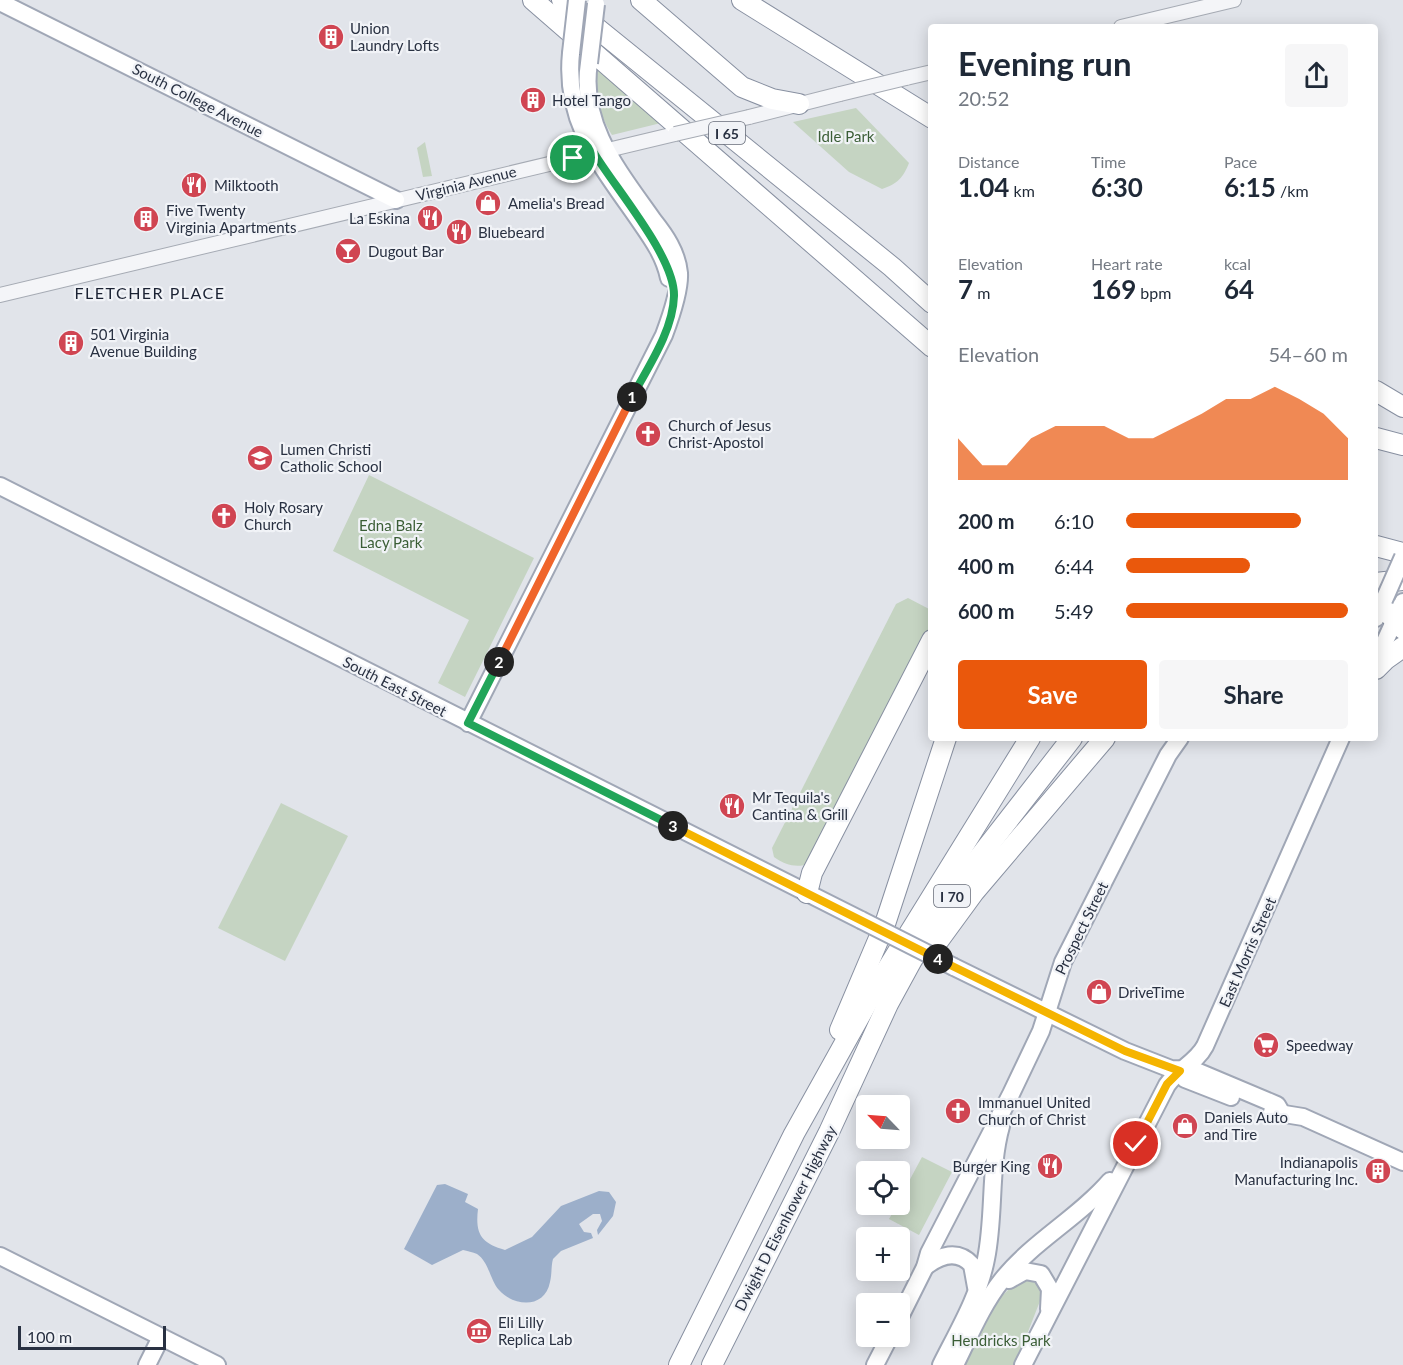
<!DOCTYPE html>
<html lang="en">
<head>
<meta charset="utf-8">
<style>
  :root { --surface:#fff; --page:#f6f6f7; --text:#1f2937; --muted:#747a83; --accent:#ea580c }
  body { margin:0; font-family:Lato,sans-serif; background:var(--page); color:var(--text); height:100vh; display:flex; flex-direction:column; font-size:22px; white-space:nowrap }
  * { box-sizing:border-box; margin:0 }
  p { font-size:20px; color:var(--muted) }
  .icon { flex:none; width:33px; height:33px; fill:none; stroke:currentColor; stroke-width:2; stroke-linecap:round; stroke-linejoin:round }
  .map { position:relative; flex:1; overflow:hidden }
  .side { position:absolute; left:928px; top:24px; width:450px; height:717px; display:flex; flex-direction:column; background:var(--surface); border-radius:6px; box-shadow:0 3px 15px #0003 }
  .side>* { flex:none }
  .needle { width:39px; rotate:295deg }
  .buttons { position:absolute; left:856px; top:1095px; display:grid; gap:12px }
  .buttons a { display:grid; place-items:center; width:54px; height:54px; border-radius:6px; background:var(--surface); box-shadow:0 3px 15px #0003; font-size:30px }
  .scale { position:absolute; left:18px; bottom:15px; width:148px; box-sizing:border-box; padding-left:6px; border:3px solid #293142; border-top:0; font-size:16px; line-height:21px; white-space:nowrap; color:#293142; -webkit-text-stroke:4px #f1f3f7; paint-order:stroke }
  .pin { position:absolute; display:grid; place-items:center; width:51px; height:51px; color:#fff; margin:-26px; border:3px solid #fff; border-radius:50%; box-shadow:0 2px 6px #0007 }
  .km { position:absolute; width:30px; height:30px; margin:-15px; border-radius:50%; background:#222; color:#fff; font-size:16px; line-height:30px; text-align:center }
  .round { display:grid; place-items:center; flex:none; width:63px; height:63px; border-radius:6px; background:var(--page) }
  .head { display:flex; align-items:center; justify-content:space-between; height:102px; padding:0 30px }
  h1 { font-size:33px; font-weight:700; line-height:45px }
  .figures { display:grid; grid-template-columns:repeat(3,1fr); gap:9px; height:102px; padding:6px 30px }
  .figures div { display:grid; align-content:center }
  .figures b { font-size:26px; font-weight:700 }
  .figures small { font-size:16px; font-weight:400 }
  .figures p { font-size:16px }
  .chart { height:168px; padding:12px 30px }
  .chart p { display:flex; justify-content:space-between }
  .chart svg { width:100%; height:108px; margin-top:6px; fill:var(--accent); opacity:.7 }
  .button { display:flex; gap:12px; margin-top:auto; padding:12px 30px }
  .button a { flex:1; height:69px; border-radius:6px; background:var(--accent); color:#fff; font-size:24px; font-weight:700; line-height:69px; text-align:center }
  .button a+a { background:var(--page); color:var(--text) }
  ul { padding:0 30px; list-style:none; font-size:20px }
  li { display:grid; grid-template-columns:96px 72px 1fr; align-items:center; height:45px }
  li i { height:15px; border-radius:8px; background:var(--accent) }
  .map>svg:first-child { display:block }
</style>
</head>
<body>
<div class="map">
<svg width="1403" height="1365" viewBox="0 0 1403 1365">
  <rect width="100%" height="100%" fill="#e1e4ea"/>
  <!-- green -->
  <g fill="#c5d4c2">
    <path d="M599,68L661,123L612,135C601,118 590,88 599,68Z"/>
    <path d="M856,108L909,163C903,178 897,184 882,189L849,172L793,122Z"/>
    <path d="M425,142L432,176L423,177L417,148Z"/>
    <path d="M369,475L534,558L465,697L438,683L469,620L333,551Z"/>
    <path d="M908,598L931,610V629L809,864C796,868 785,865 774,857L772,848L896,604Z"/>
    <path d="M281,803L348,836L285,961L218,928Z"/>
    <path d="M922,1157L952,1172L919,1235L889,1219L897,1205L900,1204V1198Z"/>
    <path d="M1027,1279L1037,1284L1041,1290L1040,1301L1015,1365H962C977,1335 992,1292 1027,1279Z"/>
  </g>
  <!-- water -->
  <path fill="#9cafca" d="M445,1184L468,1194L465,1202L478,1209C475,1234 481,1243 505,1250L532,1237L561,1206L599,1191L609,1192L616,1202L613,1216L598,1235L597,1230L602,1221L600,1214H593L579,1224L584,1232L591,1233L593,1238L561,1251L553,1259C551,1266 552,1274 550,1282C545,1309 514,1307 499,1290C490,1280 489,1262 477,1254C473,1252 467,1251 463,1250L432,1265L404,1249L437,1185Z"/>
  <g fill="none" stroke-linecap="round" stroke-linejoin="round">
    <!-- minor casing -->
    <g stroke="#a6abb4" stroke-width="16">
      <g id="minor">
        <path d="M1121,27L1234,0"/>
        <path d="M906,78L932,72"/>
        <path d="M749,117L840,94"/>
        <path d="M0,295L675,134"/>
      </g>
    </g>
    <!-- major casing -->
    <g stroke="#a0a7b6" stroke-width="20">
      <g id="major">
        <path d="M0,2L396,200"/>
        <path d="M571,53C564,121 600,164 637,217C650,236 664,254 669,278"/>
        <path d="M0,486L861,920"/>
        <path d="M1376,618L1384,600"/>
        <path d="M1376,661L1403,602"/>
        <path d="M468,723L664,335C670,319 680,289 679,273C677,252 665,235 653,220C620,173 579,125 589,63"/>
        <path d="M954,967L1125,1051L1171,1069L1194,1070L1277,1105L1281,1112"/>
        <path d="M1180,1071L1185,1079L1231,1097"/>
        <path d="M1272,1112L1303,1117L1403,1162"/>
        <path d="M0,1256L217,1365"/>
        <path d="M925,1267C940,1255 958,1249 972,1265L976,1287"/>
        <path d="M1009,1280L1025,1271L1041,1274L1050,1289L1049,1309"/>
        <path d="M900,1317L925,1267L929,1253L1011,1094L1041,1031L1063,962L1168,755L1180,738"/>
        <path d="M147,1365L161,1337"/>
        <path d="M875,1365L890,1336"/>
        <path d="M941,1365C958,1331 979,1296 986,1259C995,1215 989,1169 1001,1126"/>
        <path d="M955,1365C969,1337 982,1305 1002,1280C1032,1242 1078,1218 1110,1181"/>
        <path d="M1023,1365L1167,1085C1178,1069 1196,1063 1205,1046L1341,738"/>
      </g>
    </g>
    <!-- highway casing -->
    <g stroke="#8890a1" stroke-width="22">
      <g id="highway">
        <path d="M533,0L932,347"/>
        <path d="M562,0L892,267L932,303"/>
        <path d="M641,0L742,87L772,99L799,104"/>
        <path d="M742,0L932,118"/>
        <path d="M1376,391L1403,407"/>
        <path d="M1376,438L1403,445"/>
        <path d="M1376,546L1403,553"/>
        <path d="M1376,583L1403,580"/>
        <path d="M1384,600L1389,614L1403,629"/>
        <path d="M1376,669L1386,659L1403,647"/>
        <path d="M807,893L812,873L932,640"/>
        <path d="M936,944L974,892L1105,738"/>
        <path d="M840,1030L885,924L946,738"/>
        <path d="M679,1365L794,1134L876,987L1030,738"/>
        <path d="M712,1365L829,1132L888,1004L912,960L967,873L1072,738"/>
      </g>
    </g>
    <!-- minor -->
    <use href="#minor" stroke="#f4f5f8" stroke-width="14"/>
    <!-- major -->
    <use href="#major" stroke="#fff" stroke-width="16"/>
    <!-- highway -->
    <use href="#highway" stroke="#fff" stroke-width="20"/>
    <!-- minor-bridge casing -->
    <g stroke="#a6abb4" stroke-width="16" stroke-linecap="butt">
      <g id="minor-bridge">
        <path d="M840,94L906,78"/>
        <path d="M675,134L749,117"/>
      </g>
    </g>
    <!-- major-bridge casing -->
    <g stroke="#a0a7b6" stroke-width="20" stroke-linecap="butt">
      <g id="major-bridge">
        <path d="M571,53L577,0"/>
        <path d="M589,63L596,4"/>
        <path d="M1384,600L1403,557"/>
        <path d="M861,920L954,967"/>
      </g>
    </g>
    <!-- minor-bridge -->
    <use href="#minor-bridge" stroke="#f4f5f8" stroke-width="14"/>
    <!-- major-bridge -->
    <use href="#major-bridge" stroke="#fff" stroke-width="16"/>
  </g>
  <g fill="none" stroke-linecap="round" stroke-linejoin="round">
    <!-- split-1 casing -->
    <g stroke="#fff" stroke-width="12">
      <path id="split-1" d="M573,158L594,153C615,188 675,257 674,296C673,331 648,367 632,397"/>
    </g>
    <!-- split-2 casing -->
    <g stroke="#fff" stroke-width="12">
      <path id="split-2" d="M499,662L632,397"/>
    </g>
    <!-- split-3 casing -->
    <g stroke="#fff" stroke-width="12">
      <path id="split-3" d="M499,662L468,723L673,826"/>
    </g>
    <!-- split-4 casing -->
    <g stroke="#fff" stroke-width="12">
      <path id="split-4" d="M673,826L938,959"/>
    </g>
    <!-- split-5 casing -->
    <g stroke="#fff" stroke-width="12">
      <path id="split-5" d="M938,959L1125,1051L1180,1071L1167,1084L1136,1144"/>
    </g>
    <!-- split-1 -->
    <use href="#split-1" stroke="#22a559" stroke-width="8"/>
    <!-- split-2 -->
    <use href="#split-2" stroke="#f0652b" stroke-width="8"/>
    <!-- split-3 -->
    <use href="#split-3" stroke="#22a559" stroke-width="8"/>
    <!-- split-4 -->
    <use href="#split-4" stroke="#f5b400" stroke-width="8"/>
    <!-- split-5 -->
    <use href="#split-5" stroke="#f5b400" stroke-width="8"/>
  </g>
  <!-- icons -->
  <defs>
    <g id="building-disc" transform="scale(1.35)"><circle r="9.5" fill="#d04552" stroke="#f1f3f7"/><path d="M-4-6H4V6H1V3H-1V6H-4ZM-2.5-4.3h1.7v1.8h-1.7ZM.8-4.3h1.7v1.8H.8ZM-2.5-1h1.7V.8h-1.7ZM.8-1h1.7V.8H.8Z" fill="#fff"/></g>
    <g id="restaurant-disc" transform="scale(1.35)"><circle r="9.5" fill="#d04552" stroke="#f1f3f7"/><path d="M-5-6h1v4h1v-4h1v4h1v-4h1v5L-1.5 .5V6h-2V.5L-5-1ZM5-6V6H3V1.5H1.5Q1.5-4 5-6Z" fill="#fff"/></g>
    <g id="shop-disc" transform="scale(1.35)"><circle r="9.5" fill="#d04552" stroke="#f1f3f7"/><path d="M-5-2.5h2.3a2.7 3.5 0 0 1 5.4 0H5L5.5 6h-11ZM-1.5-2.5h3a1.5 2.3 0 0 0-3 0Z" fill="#fff"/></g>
    <g id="bar-disc" transform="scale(1.35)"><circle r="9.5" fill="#d04552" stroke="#f1f3f7"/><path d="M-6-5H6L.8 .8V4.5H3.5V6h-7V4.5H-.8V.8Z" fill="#fff"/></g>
    <g id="church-disc" transform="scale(1.35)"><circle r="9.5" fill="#d04552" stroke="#f1f3f7"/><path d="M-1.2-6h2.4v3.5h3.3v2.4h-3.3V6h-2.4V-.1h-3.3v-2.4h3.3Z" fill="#fff"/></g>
    <g id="school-disc" transform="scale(1.35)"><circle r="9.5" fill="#d04552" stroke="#f1f3f7"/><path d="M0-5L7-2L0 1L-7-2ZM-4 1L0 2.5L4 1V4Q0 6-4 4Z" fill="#fff"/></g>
    <g id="supermarket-disc" transform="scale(1.35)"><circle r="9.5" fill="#d04552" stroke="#f1f3f7"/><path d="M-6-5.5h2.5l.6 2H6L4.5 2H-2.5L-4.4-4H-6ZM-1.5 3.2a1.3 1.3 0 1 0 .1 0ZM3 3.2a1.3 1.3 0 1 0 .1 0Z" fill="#fff"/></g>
    <g id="museum-disc" transform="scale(1.35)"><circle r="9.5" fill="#d04552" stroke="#f1f3f7"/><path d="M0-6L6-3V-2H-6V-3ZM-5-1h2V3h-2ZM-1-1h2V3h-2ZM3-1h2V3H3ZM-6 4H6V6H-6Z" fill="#fff"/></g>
  </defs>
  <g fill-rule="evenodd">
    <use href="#building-disc" x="331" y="37"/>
    <use href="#building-disc" x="533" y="100"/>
    <use href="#restaurant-disc" x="194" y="185"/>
    <use href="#shop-disc" x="488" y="203"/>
    <use href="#restaurant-disc" x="430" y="218"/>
    <use href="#building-disc" x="146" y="219"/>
    <use href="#restaurant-disc" x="459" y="232"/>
    <use href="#bar-disc" x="348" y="251"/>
    <use href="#building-disc" x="71" y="343"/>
    <use href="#church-disc" x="648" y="434"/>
    <use href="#school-disc" x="260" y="458"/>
    <use href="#church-disc" x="224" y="516"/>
    <use href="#restaurant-disc" x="732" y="806"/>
    <use href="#shop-disc" x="1099" y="992"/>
    <use href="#supermarket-disc" x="1266" y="1045"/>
    <use href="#church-disc" x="958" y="1111"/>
    <use href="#shop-disc" x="1185" y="1126"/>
    <use href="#restaurant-disc" x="1050" y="1166"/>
    <use href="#building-disc" x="1378" y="1171"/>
    <use href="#museum-disc" x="479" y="1331"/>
  </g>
  <g text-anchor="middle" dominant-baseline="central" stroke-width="4.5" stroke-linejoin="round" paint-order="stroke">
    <!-- shield labels -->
    <g fill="#f1f3f7" stroke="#656b78" stroke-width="1.5">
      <rect x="709" y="122" width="36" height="22" rx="4.5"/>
      <rect x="934" y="885" width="36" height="22" rx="4.5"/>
    </g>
    <g font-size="14" font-weight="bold" fill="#293142">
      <text x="727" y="133">I 65</text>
      <text x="952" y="896">I 70</text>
    </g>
    <!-- poi labels -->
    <g font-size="15" fill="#293142" stroke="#f1f3f7" text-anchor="start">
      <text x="350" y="28">Union<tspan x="350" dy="17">Laundry Lofts</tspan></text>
      <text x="552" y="100">Hotel Tango</text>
      <text x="214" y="185">Milktooth</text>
      <text x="508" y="203">Amelia's Bread</text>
      <text x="166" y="210">Five Twenty<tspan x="166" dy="17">Virginia Apartments</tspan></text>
      <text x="410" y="218" text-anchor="end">La Eskina</text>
      <text x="478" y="232">Bluebeard</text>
      <text x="368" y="251">Dugout Bar</text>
      <text x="90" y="334">501 Virginia<tspan x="90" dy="17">Avenue Building</tspan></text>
      <text x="668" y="425">Church of Jesus<tspan x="668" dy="17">Christ-Apostol</tspan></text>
      <text x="280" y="449">Lumen Christi<tspan x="280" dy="17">Catholic School</tspan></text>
      <text x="244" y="507">Holy Rosary<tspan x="244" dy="17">Church</tspan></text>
      <text x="752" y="797">Mr Tequila's<tspan x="752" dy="17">Cantina &amp; Grill</tspan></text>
      <text x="1118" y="992">DriveTime</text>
      <text x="1286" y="1045">Speedway</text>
      <text x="978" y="1102">Immanuel United<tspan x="978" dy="17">Church of Christ</tspan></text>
      <text x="1204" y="1117">Daniels Auto<tspan x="1204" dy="17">and Tire</tspan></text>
      <text x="1358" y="1162" text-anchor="end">Indianapolis<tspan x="1358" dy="17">Manufacturing Inc.</tspan></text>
      <text x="1030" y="1166" text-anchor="end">Burger King</text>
      <text x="498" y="1322">Eli Lilly<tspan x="498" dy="17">Replica Lab</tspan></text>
    </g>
    <!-- street labels -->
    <g font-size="15" fill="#293142" stroke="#f1f3f7">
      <text transform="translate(198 100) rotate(27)">South College Avenue</text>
      <text transform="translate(466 183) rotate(-14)">Virginia Avenue</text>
      <text transform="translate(395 686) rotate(27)">South East Street</text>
      <text transform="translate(1081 928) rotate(-64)">Prospect Street</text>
      <text transform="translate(1247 952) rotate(-66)">East Morris Street</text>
      <text transform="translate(785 1218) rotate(-63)">Dwight D Eisenhower Highway</text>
    </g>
    <!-- park labels -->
    <g font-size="15" fill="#3b5e36" stroke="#f1f3f7">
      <text x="846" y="136">Idle Park</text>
      <text x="391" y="525">Edna Balz<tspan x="391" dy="17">Lacy Park</tspan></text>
      <text x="1001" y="1340">Hendricks Park</text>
    </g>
    <!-- neighbourhood labels -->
    <g font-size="16" letter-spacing="1.5" fill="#1b2233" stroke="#f1f3f7">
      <text x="150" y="292">FLETCHER PLACE</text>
    </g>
  </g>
</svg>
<div class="buttons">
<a><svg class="needle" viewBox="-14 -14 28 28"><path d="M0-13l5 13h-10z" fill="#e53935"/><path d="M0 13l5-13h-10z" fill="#747a83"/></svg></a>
<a><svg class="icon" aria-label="locate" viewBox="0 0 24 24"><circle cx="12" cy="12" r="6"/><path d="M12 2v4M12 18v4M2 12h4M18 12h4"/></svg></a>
<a>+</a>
<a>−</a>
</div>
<div class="scale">100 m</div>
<div class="pin" style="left:573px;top:158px;background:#1e9e55"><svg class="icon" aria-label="arrive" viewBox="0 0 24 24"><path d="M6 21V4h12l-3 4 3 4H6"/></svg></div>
<div class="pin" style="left:1136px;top:1144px;background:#d93025"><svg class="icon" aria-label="check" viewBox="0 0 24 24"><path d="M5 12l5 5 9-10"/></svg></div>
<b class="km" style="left:632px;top:397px">1</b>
<b class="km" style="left:499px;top:662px">2</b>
<b class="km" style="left:673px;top:826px">3</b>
<b class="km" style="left:938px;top:959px">4</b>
<section class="side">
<div class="head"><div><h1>Evening run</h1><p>20:52</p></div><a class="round"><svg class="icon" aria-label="share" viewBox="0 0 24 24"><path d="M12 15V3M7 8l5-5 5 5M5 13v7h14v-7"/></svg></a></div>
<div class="figures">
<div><p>Distance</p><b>1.04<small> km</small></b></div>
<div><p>Time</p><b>6:30</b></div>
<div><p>Pace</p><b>6:15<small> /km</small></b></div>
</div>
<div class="figures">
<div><p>Elevation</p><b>7<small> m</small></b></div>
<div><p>Heart rate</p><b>169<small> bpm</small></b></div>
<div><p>kcal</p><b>64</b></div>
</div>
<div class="chart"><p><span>Elevation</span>54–60 m</p>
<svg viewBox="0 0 160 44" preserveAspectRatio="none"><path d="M0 44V27L10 38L20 38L30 27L40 22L50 22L60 22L70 27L80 27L90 22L100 17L110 11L120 11L130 6L140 11L150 17L160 27V44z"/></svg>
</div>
<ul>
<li><b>200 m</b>6:10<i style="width:79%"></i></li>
<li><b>400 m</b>6:44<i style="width:56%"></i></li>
<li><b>600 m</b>5:49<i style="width:100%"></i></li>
</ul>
<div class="button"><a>Save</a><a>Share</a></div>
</section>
</div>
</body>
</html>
